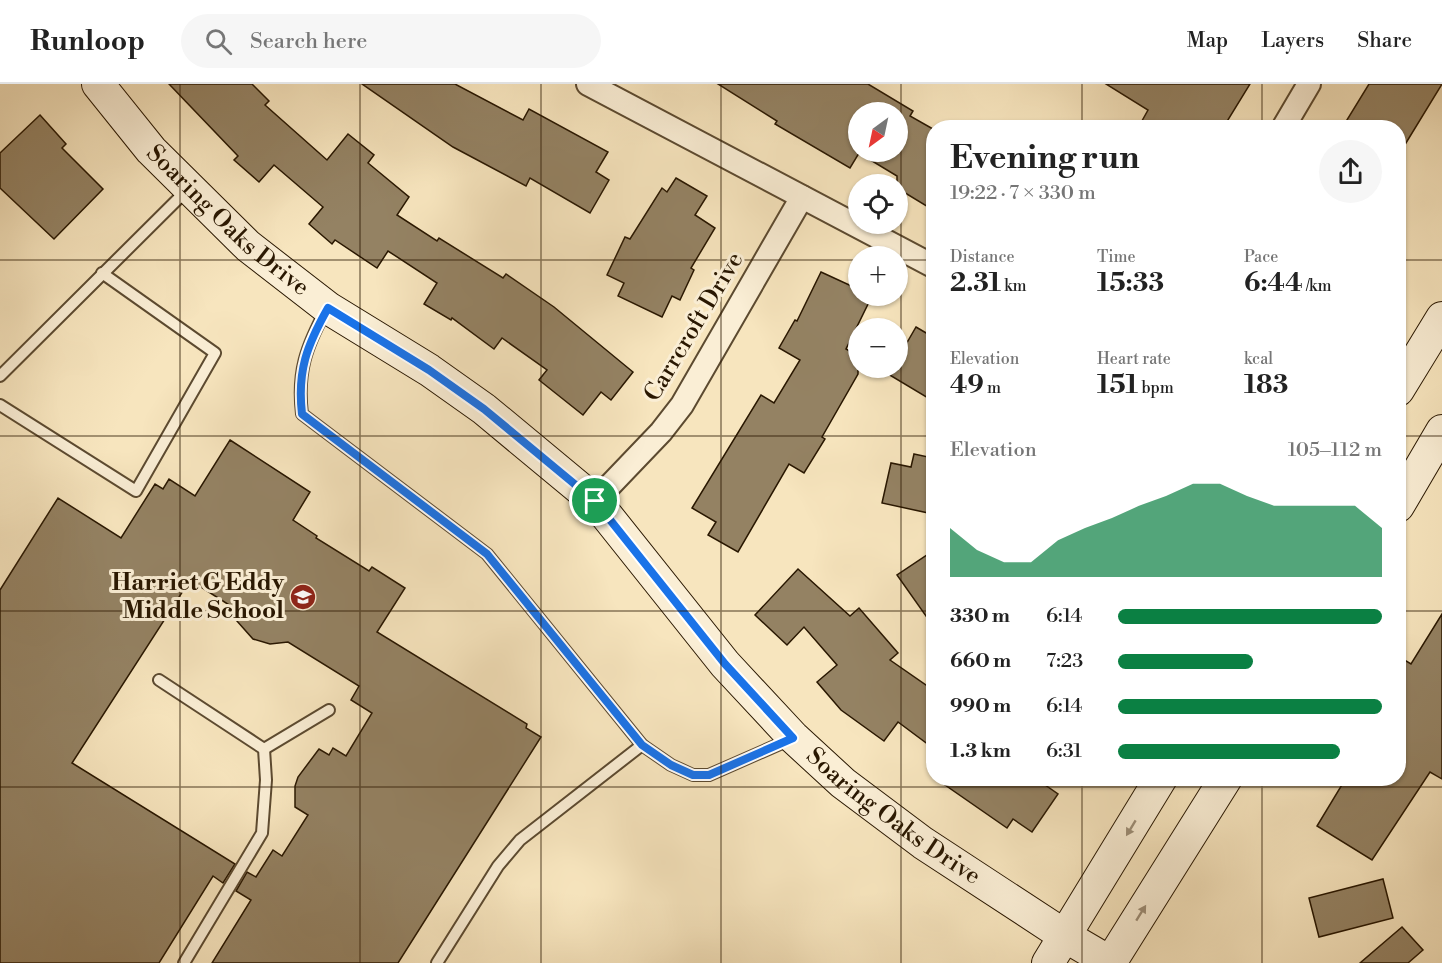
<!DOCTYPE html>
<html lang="en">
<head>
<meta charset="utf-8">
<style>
  :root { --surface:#fff; --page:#f6f6f6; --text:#222; --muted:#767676; --line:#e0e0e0; --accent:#0b8043 }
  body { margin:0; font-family:"Libre Bodoni",serif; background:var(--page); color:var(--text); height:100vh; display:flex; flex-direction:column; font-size:22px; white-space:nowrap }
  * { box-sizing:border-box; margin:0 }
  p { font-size:20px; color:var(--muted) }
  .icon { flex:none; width:33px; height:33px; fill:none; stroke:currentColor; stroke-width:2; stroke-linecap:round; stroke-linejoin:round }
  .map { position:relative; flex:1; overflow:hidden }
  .panel { position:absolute; left:926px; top:36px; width:480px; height:666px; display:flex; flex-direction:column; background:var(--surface); border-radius:24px; box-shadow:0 2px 4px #0004 }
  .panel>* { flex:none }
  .needle { width:39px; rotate:213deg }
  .tools { position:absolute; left:848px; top:18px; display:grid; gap:12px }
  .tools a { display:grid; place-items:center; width:60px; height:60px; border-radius:50%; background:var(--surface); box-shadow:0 2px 4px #0004; font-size:30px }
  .pin { position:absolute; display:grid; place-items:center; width:51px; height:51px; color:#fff; margin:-26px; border:3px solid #fff; border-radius:50%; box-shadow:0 2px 6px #0007 }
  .round { display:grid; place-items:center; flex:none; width:63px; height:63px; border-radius:32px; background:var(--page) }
  .summary { display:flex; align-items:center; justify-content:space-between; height:102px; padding:0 24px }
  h1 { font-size:33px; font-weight:800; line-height:45px }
  .metrics { display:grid; grid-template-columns:repeat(3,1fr); gap:9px; height:102px; padding:6px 24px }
  .metrics div { display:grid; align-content:center }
  .metrics b { font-size:26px; font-weight:800 }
  .metrics small { font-size:16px; font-weight:400 }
  .metrics p { font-size:16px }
  .chart { height:168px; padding:12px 24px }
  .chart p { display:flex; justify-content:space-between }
  .chart svg { width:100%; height:108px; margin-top:6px; fill:var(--accent); opacity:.7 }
  ul { padding:0 24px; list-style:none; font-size:20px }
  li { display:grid; grid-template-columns:96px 72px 1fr; align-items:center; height:45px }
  li i { height:15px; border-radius:8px; background:var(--accent) }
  header { display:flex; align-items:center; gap:36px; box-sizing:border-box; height:84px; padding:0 30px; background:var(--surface); border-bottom:2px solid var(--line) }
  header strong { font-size:28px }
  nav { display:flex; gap:33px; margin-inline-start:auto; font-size:21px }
  .search { width:420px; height:54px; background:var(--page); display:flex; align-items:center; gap:15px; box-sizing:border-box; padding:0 21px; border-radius:33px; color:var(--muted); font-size:22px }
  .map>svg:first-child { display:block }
</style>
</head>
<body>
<header>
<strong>Runloop</strong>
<div class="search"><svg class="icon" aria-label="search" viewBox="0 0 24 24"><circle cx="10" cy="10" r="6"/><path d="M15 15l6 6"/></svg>Search here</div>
<nav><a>Map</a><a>Layers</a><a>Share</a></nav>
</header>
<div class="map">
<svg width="1442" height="879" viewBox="0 0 1442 879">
  <rect width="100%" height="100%" fill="#f7e5be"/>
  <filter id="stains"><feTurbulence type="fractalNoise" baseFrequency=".00333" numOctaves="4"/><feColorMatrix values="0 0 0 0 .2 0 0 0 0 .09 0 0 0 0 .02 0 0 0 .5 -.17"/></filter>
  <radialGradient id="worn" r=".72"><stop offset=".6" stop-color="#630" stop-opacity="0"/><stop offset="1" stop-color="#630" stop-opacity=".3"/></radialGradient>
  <!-- building -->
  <g fill="#948263" stroke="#291701" stroke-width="1.5" fill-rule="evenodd">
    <path d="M169,0H252L269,17L265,21L327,76L348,50L374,71L368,79L409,113L397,131L437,157L439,154L503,194L506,190L554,223L633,288L611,316L601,308L583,331L539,296L547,286L502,254L494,265L452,234L451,236L424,220L437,199L388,167L377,184L335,156L332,160L309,140L323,123L274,81L259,98L234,76L238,72Z"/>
    <path d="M362,0H455L523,36L529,25L608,68L596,88L609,96L590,129L530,94L526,102L453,63Z"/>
    <path d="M718,0H868L913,27L910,32L933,45V126L897,104V92L859,69L850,84L775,40L777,37ZM858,28H897V68H858Z"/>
    <path d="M1106,0H1250L1223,44H1138L1148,26Z"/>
    <path d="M1369,0H1442L1398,72V44H1342Z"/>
    <path d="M40,31L66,60L62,64L103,105L54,155L0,104V69Z"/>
    <path d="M676,94L707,112L695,131L715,144L691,184L694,186L680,216L672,212L662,233L618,212L624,199L607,191L625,153L630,155L662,104L667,108Z"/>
    <path d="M821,188L858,205V212H872L846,265L858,272V290L822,353L825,355L804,389L789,380L738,468L708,451L716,438L692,424L761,311L774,319L800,276L779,264L795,236L797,237Z"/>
    <path d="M916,243L933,253V317L888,290L892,284H897V276Z"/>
    <path d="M230,356L310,408L293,436L317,452L316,454L369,487L372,483L405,504L377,548L527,640L526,644L541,653L398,879H212L251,816L236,807L247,788L256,793L273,766L282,772L308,731L295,723V702L298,693L319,665L329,671L333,664L346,672L372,629L351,616L359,602L288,558L270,560L253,555L236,536L234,524L190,496L72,679L235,780L223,799L213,792L159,879H0V506L58,414L121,454L155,400L163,405L169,395L195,412Z"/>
    <path d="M914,370L933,374V430L882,419L891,379L911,383Z"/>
    <path d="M933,467V542L897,491Z"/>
    <path d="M798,485L850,532L859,524L898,569L890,576L933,606V664L898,638L884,657L841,626L817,598L837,581L804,543L787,561L755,531Z"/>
    <path d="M1442,530V695L1430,688L1372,776L1317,742L1346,694H1398V572L1411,580Z"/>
    <path d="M935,694H1035L1058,710L1032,748L1013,735L1007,744Z"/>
    <path d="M1383,795L1393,834L1319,853L1309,814Z"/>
    <path d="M1402,843L1423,866L1408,879H1360Z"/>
  </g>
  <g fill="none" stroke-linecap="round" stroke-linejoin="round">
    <!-- lane casing -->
    <g stroke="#5c4a30" stroke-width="14">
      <g id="lane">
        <path d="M326,226C306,263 297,288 302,330L487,470L642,661L671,681L693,691H709L791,655"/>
        <path d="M0,292L188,105"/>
        <path d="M0,321L136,407L215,269L102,189"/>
        <path d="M159,596L264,665L266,696L262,749L184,879"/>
        <path d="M264,665L329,626"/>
        <path d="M437,879L498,782L520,756L642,661"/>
      </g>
    </g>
    <!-- street casing -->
    <g stroke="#5c4a30" stroke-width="26">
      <g id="street">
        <path d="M588,0L933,182"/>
        <path d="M1283,44L1309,0"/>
        <path d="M595,417L661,348L682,321L802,113"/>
      </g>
    </g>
    <!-- secondary casing -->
    <g stroke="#291701" stroke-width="34">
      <g id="secondary">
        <path id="s1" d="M98,0L151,66L248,162L328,224L429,286L484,325L595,417L725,580L793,653L843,699L923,759L1065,852L1111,879"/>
        <path d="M1398,306L1442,234"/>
        <path d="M1398,422L1442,347"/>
        <path d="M1048,879L1161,694"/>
        <path d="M1110,879L1226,694"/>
      </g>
    </g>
    <!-- lane -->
    <use href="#lane" stroke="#faeed5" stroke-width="10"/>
    <!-- street -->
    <use href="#street" stroke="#faeed5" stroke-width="22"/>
    <!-- secondary -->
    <use href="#secondary" stroke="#faeed5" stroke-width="32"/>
  </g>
  <!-- one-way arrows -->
  <defs><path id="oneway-solid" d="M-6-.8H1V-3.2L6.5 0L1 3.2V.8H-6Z" transform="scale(1.5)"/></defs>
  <g fill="#9c8d76">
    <use href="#oneway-solid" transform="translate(1131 744) rotate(121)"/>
    <use href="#oneway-solid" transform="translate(1141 829) rotate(-58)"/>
  </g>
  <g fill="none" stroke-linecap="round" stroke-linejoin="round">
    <!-- route casing -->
    <g stroke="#fff" stroke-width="12">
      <path id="route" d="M328,224L429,286L484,325L595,417L725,580L793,654L709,691H693L671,681L642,661L487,470L302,330C297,287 307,261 328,224Z"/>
    </g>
    <!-- route -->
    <use href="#route" stroke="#1a73e8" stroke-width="8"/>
  </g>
  <!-- grid -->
  <path fill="none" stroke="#291701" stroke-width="1.5" stroke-opacity="0.55" d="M180,0V879M360,0V879M541,0V879M721,0V879M901,0V879M1082,0V44M1262,0V44M0,176H858M897,176H933M1398,176H1442M0,352H933M1398,352H1442M0,527H933M1398,527H1442M1082,694V879M1262,694V879M0,703H1442"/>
  <!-- icons -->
  <defs>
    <g id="school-disc" transform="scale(1.35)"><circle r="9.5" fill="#8f2418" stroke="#faeed5"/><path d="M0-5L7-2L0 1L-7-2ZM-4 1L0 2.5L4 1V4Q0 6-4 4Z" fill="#fff"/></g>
  </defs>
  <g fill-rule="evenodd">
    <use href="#school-disc" x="303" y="513"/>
  </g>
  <g text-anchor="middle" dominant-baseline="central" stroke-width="6" stroke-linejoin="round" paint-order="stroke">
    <!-- street labels -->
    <g font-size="24" fill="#291701" stroke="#faeed5">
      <text stroke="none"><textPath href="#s1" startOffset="189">Soaring Oaks Drive</textPath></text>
      <text transform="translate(694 243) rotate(-59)">Carrcroft Drive</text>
      <text stroke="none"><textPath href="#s1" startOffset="1089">Soaring Oaks Drive</textPath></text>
    </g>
    <!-- poi labels -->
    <g font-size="24" font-weight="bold" fill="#291701" stroke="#faeed5" text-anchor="end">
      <text x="284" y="499">Harriet G Eddy<tspan x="284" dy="28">Middle School</tspan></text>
    </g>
  </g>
  <rect width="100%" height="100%" filter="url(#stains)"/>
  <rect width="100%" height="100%" fill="url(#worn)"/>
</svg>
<div class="tools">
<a><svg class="needle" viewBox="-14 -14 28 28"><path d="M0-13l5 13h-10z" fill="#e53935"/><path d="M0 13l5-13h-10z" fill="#767676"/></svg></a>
<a><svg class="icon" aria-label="locate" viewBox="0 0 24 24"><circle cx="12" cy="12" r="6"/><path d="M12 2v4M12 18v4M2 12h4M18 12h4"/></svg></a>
<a>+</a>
<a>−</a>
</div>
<div class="pin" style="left:595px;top:417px;background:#1e9e55"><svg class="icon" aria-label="arrive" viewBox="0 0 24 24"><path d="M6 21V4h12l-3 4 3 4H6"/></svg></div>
<section class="panel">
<div class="summary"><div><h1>Evening run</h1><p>19:22 · 7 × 330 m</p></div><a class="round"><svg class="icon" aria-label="share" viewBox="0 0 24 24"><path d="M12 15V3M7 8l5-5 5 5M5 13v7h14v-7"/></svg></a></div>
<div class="metrics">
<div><p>Distance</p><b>2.31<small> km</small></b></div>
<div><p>Time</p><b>15:33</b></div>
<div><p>Pace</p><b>6:44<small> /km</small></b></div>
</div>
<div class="metrics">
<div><p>Elevation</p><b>49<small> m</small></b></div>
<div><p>Heart rate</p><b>151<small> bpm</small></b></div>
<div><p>kcal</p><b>183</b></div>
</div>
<div class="chart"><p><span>Elevation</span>105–112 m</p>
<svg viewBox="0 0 160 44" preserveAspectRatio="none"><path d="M0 44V24L10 33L20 38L30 38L40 29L50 24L60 20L70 15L80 11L90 6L100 6L110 11L120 15L130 15L140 15L150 15L160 24V44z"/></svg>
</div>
<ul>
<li><b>330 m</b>6:14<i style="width:100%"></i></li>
<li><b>660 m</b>7:23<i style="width:51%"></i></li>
<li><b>990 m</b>6:14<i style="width:100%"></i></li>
<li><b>1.3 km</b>6:31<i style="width:84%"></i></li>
</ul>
</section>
</div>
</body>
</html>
